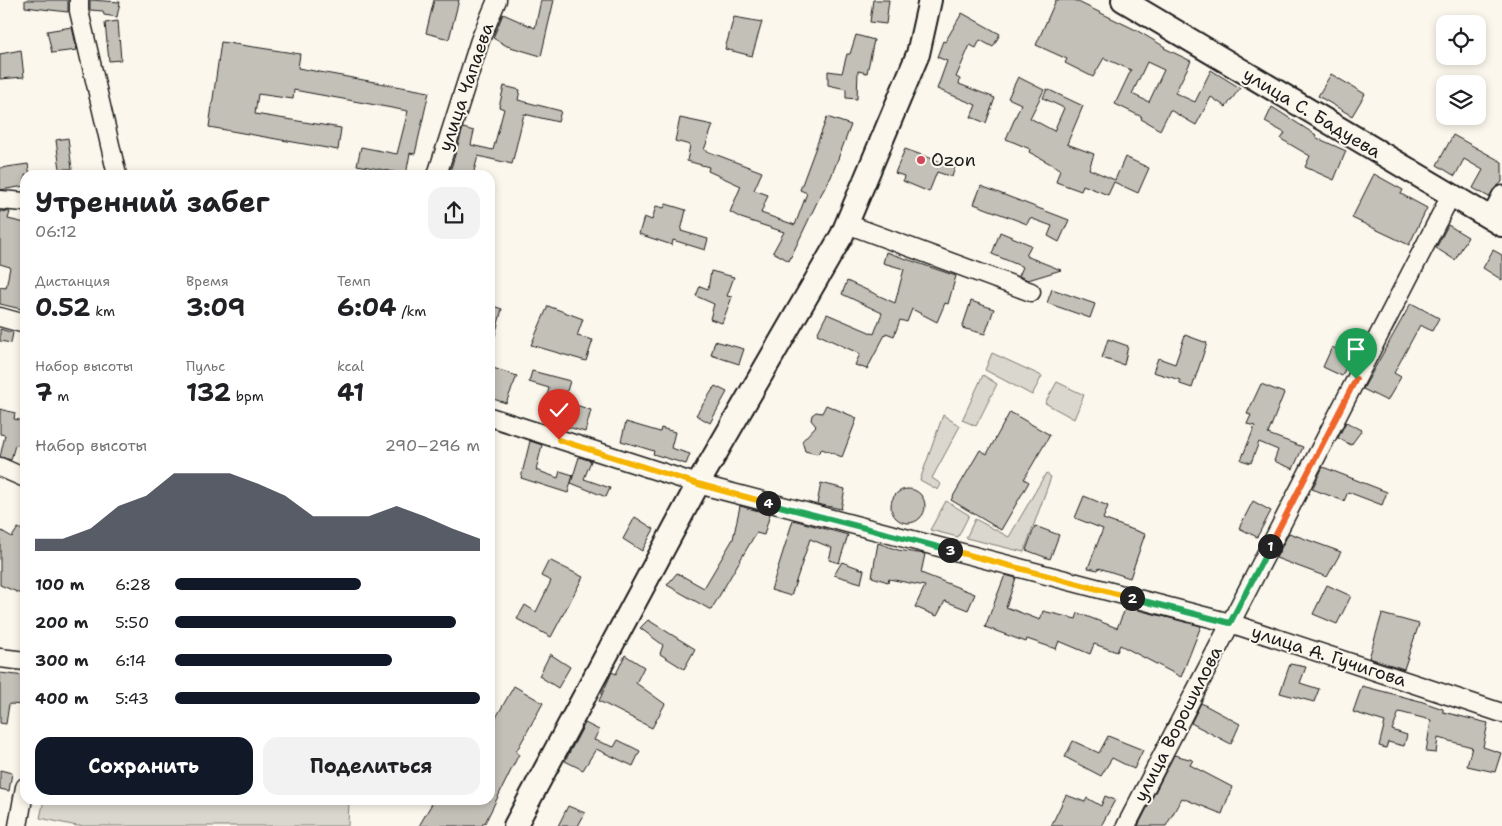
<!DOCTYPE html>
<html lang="ru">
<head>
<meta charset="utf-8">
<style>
  :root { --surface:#fff; --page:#f2f2f2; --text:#202124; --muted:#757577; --accent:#111827 }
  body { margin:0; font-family:"Shantell Sans",sans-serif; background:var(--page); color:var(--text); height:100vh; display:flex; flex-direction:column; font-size:19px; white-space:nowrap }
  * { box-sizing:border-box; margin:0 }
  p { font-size:16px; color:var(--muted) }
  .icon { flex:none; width:28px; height:28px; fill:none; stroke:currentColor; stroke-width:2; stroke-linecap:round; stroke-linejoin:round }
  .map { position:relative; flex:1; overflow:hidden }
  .drawer { position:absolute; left:20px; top:170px; width:475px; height:635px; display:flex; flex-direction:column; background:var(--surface); border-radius:15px; box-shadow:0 2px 8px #0003 }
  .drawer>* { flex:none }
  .fabs { position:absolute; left:1436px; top:15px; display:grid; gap:10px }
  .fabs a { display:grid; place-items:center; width:50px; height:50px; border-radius:10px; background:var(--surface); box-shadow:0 2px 8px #0003; font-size:25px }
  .pin { position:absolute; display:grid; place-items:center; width:42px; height:42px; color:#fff; margin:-51px -21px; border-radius:50% 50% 50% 0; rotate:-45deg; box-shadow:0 0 5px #0007 }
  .pin .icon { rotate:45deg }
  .km { position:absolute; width:25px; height:25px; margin:-12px; border-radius:50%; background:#222; color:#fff; font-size:14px; line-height:25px; text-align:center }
  .round { display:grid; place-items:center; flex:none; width:52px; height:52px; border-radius:15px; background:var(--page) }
  .summary { display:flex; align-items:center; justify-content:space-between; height:85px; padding:0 15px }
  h1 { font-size:28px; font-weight:700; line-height:38px }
  .metrics { display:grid; grid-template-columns:repeat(3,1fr); gap:8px; height:85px; padding:5px 15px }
  .metrics div { display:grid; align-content:center }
  .metrics b { font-size:25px; font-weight:700 }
  .metrics small { font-size:14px; font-weight:400 }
  .metrics p { font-size:14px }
  .chart { height:140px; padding:10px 15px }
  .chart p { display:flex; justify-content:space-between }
  .chart svg { width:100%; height:90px; margin-top:5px; fill:var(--accent); opacity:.7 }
  .button { display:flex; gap:10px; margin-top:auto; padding:10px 15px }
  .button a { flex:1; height:58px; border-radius:15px; background:var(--accent); color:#fff; font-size:20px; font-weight:700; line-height:58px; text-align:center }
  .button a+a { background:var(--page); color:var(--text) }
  ul { padding:0 15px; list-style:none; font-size:16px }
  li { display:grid; grid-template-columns:80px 60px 1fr; align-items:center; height:38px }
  li i { height:12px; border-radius:6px; background:var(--accent) }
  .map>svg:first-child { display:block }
</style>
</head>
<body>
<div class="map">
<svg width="1502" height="826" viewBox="0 0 1502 826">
  <rect width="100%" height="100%" fill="#fbf7ec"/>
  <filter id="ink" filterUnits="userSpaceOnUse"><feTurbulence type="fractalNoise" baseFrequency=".02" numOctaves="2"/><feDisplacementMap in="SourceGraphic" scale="10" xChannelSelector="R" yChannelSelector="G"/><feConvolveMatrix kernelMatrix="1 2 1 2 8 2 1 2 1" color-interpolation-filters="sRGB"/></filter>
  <g filter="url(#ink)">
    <!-- green -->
    <g fill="#dad7ce" stroke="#7b7a75">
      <path d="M992,353L1042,376L1032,395L985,370Z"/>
      <path d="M983,375L997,384L976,426L962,420Z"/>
      <path d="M1057,382L1084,395L1074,419L1045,403Z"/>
      <path d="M943,415L960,426L932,478L941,484L938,490L920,480Z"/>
      <path d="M1046,473L1051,477L1024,552L966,538L975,519L1009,537Z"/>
      <path d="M946,501L969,515L958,537L930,530Z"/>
      <path d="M44,800H349L348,826H77L40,818Z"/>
    </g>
    <!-- building -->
    <g fill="#c3c0b8" stroke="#1c1c1c" fill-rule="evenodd">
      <path d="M25,0H68V12L25,7Z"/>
      <path d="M90,0L120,2L117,17L104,15L103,11L90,10Z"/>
      <path d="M434,0H459L449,39L426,33Z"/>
      <path d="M541,0H554L541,56L507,46L493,38L503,14L535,28Z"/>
      <path d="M873,0H889L886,24L870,22Z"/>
      <path d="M1056,0H1074L1136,30L1165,47L1164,48L1191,61L1175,93L1195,102L1211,70L1240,88L1226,107L1211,97L1196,125L1170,110L1160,130L1141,119L1142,117L1115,104L1131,70L1104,58L1093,77L1065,63L1067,59L1036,45ZM1147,62L1164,70L1149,102L1132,94Z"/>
      <path d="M962,13L1000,34L993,47L980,40L976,48L970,45L956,77L960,79L959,84L995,98L986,123L971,117L976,105L937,89L947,61L937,57L943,41L945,42Z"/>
      <path d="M734,17L762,22L752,56L725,49Z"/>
      <path d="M118,21L121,60L109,61L105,23Z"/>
      <path d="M72,27L77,50L52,53L47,31Z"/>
      <path d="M856,35L874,40L867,73L858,71L857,99L846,98V89L828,85V71L842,73L847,54H850Z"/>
      <path d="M221,42L300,54L298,68L429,92L415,154L410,153L406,175H394L395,172L357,165L361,147L397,154L408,111L294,90L293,99L258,94L255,114L341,128L338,150L209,127Z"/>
      <path d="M21,50L24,77L0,79V54Z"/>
      <path d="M1331,74L1365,94L1352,116L1318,96Z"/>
      <path d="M1018,77L1044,90L1030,118L1054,131L1064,108L1043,98L1047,89L1083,106L1067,144L1094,154L1089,169L1115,180L1125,157L1149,168L1138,193L1114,182L1108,195L1083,185L1081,191L1056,182L1060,169L1029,152L1030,149L1006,139L1021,104L1008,98Z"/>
      <path d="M504,86L520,90L518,100L561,111L558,122L524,114L512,164L478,156L473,175H449L463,128L474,131L471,145L493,150L504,109L499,107Z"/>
      <path d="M1272,107L1316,135L1315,137L1346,151L1334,180L1305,167L1310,156L1281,139L1285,133L1265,122Z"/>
      <path d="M827,117L851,125L831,177L819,198L789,261L773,252L784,232L741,218L730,212L741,186L708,171L709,167L687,161L690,145L675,141L680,118L713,125L704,150L762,172L754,190L768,195L761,213L795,225L807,193L800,190Z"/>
      <path d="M1453,135L1502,162V182L1493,190L1489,197L1473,188L1483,170L1464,159L1455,176L1437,165Z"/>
      <path d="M68,138L72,169H60L56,140Z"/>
      <path d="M905,149L955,167L952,177L937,172L929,192L903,181L904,176L895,173Z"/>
      <path d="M28,164L30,175H25V186L0,190V168Z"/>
      <path d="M1374,174L1403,190L1401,194L1427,208L1409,245L1352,218Z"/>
      <path d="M981,186L1069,220L1059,242L1048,236L1052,226L1030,218L1027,224L974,204Z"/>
      <path d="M666,204L686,210L681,231L708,239L705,250L673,240L672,245L639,234L644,217L652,220L656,206L664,208Z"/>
      <path d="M0,211L10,212L8,219L25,223V310L0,304V287L6,288L10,267L0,264Z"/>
      <path d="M1448,225L1468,237L1455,260L1436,248Z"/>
      <path d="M1000,232L1031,245L1026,256L1061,270L1028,280L1019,276L1023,267L992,254Z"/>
      <path d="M1493,250L1502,255V280L1483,268Z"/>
      <path d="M886,252L956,276L948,304L945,303L937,322L912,309L907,322L900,320L894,336L886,333L867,369L855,365L860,354L817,334L827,314L874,334L882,313L842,294L847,281L895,303L904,269L883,263Z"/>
      <path d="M711,271L734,277L727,296L732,297L722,323L710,319L714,304L696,296L700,286L708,289Z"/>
      <path d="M1052,289L1095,304L1090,318L1047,303Z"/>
      <path d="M971,301L994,309L985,334L962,328Z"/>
      <path d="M1411,303L1439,318L1432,331L1420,325L1394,373L1401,377L1387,401L1363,389Z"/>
      <path d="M490,305L502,309L493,343H490Z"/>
      <path d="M548,306L583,319L577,336L593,340L586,361L531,345Z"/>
      <path d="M0,329L13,333L11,343L0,341Z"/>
      <path d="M1185,335L1207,343L1192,388L1180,384V380L1153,372L1158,358L1175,364Z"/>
      <path d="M1108,339L1128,346L1124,365L1102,358Z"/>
      <path d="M715,341L744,349L739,364L711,355Z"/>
      <path d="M1332,347L1351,356L1342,376L1323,367Z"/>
      <path d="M490,367L517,376L506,403L490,398Z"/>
      <path d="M532,371L570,381L564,401L591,410L585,432L541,419L549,388L529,382Z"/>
      <path d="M1261,384L1284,393L1268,434L1303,447L1293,469L1274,461L1278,450L1259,442L1251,463L1241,460L1255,426L1247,424L1251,415L1247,414Z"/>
      <path d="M715,386L727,392L710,423L696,415Z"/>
      <path d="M826,405L857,418L842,457L822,449L817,454L805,451L802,441L816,426L811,420L812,415L816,412L822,413Z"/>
      <path d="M0,409L15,413L14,419L25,421V447L15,445L11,460L0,457L5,435L0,434Z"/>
      <path d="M1010,412L1050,435L1024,479L1029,482L1001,530L951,500L980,450L987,454Z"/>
      <path d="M626,422L660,432L661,428L675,432L671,448L690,454L686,464L653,454L654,451L621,441Z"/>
      <path d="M1346,422L1362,430L1351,445L1338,438Z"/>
      <path d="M530,441L542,445L536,470L558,478L560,471L573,475L568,493L521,478Z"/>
      <path d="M579,457L591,461L584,479L610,488L606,497L571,483Z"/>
      <path d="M1323,467L1387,492L1382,505L1348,492L1344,501L1312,489Z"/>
      <path d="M821,483L845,489L841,509L817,504Z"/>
      <circle cx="908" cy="506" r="17"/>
      <path d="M1084,496L1108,506L1103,519L1145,534L1130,578L1099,568L1098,570L1088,568L1103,529L1075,518Z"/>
      <path d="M1253,501L1271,511L1257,537L1239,528Z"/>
      <path d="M740,506L770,514L764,535L756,533L711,610L667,585L677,573L704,588L733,539Z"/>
      <path d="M635,517L654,529L642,551L623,539Z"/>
      <path d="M793,520L848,535L839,563L829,560L832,548L810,539L791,596L771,590Z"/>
      <path d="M1035,526L1059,535L1050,559L1026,550Z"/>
      <path d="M18,528L25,531V588L22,594L0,585V530L12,537Z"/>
      <path d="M1289,533L1341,552L1327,577L1276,558Z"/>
      <path d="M878,543L898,550L925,554L921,573L975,594L968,610L945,601L937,616L915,607L925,586L889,579L888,582L872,577Z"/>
      <path d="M549,560L583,577L551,637L517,619L525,605L536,612L551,581L541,576Z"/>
      <path d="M842,562L864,570L861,583L834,575Z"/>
      <path d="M1005,575L1016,578L1006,607L1040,620L1043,611L1076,619L1078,613L1117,628L1126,607L1201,626L1181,677L1120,645L1117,652L1094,644L1090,654L1059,641L1056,649L1027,639L1026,642L985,627Z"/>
      <path d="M1327,585L1351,596L1337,624L1313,614Z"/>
      <path d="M1382,614L1419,624L1404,669L1369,658Z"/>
      <path d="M648,620L695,649L684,669L660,654L663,645L640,628Z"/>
      <path d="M550,654L570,667L558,688L539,676Z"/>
      <path d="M625,655L644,667L636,683L665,704L652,728L599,701L612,672L616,674Z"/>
      <path d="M1290,664L1306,667L1300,683L1319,689L1314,702L1280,693Z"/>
      <path d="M0,673L25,676V705L9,704L6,724L0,723Z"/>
      <path d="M514,686L543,703L516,752L519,754L485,823L484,822L482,826H419L434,800H490V728Z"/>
      <path d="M1362,686L1420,701L1443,709V712L1488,723L1483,747L1501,753L1495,772L1467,766L1472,747L1438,738L1436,753L1426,752L1431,720L1399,712L1392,730L1407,735L1404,746L1388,742L1386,748L1379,746L1385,722L1353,712Z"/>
      <path d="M1201,703L1240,724L1231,744L1191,723Z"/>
      <path d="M585,723L599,730L594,740L614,747L618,740L640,751L633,766L596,749L583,770L565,761Z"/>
      <path d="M1108,736L1143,750L1134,769L1112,758L1101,776L1065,757L1073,741L1099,753Z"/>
      <path d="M1174,755L1193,760L1190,765L1232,787L1222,814L1182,798L1166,826H1138Z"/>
      <path d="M0,770L12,773L9,791L0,789Z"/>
      <path d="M1066,795L1085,802L1087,798L1101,806L1105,796L1115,800L1101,826H1051Z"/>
      <path d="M568,806L585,813L578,826H558Z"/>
    </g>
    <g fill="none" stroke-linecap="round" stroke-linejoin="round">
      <!-- minor casing -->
      <g stroke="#1c1c1c" stroke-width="21">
        <g id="minor">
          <path d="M79,0V11L117,175"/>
          <path d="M437,175L480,40L497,0"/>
          <path d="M0,200L25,202"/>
          <path d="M1490,218L1502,195"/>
          <path d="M847,224L1031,292"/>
          <path d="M0,317L25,324"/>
          <path d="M490,417L698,484L1230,623L1502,713"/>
          <path d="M0,467L25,478"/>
          <path d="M0,658L25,661"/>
          <path d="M18,826L25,787"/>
          <path d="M1126,826L1451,195"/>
        </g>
      </g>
      <!-- major casing -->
      <g stroke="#1c1c1c" stroke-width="26">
        <g id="major">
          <path d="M1123,0L1502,225"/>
          <path d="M515,826L698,484L842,235L918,54L930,0"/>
        </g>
      </g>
      <!-- minor -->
      <use href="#minor" stroke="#fbf7ec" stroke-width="18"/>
      <!-- major -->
      <use href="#major" stroke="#fbf7ec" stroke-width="22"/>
    </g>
  </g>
  <g fill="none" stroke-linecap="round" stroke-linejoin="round" filter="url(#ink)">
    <!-- split-1 casing -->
    <g stroke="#fff" stroke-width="10">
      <path id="split-1" d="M1270,546L1356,379"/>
    </g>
    <!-- split-2 casing -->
    <g stroke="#fff" stroke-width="10">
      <path id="split-2" d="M1132,598L1230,623L1270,546"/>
    </g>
    <!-- split-3 casing -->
    <g stroke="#fff" stroke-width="10">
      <path id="split-3" d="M950,550L1132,598"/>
    </g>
    <!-- split-4 casing -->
    <g stroke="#fff" stroke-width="10">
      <path id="split-4" d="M768,503L950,550"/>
    </g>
    <!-- split-5 casing -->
    <g stroke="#fff" stroke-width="10">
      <path id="split-5" d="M559,440L698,484L768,503"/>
    </g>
    <!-- split-1 -->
    <use href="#split-1" stroke="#f0652b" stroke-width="6"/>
    <!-- split-2 -->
    <use href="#split-2" stroke="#22a559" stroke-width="6"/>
    <!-- split-3 -->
    <use href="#split-3" stroke="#f5b400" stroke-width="6"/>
    <!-- split-4 -->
    <use href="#split-4" stroke="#22a559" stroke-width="6"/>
    <!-- split-5 -->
    <use href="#split-5" stroke="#f5b400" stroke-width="6"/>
  </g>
  <!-- markers -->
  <circle fill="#d1495b" stroke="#fbf7ec" stroke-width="2" cx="921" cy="160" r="5"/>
  <g text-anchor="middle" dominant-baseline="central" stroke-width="4" stroke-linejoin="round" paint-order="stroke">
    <!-- street labels -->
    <g font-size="18" fill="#1c1c1c" stroke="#fbf7ec">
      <text transform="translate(466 87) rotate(-71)">улица Чапаева</text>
      <text transform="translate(1312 113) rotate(31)">улица С. Бадуева</text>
      <text transform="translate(1329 656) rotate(18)">улица А. Гучигова</text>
      <text transform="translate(1178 724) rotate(-63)">улица Ворошилова</text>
    </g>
    <!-- poi labels -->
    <g font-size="18" fill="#1c1c1c" stroke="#fbf7ec" text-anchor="start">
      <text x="931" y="160">Ozon</text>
    </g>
  </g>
</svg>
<div class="fabs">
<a><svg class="icon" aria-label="locate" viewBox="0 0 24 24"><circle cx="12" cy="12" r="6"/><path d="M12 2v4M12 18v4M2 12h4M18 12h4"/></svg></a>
<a><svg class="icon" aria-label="layers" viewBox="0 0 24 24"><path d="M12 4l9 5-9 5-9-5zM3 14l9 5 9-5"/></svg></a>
</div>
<div class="pin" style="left:1356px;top:379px;background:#1e9e55"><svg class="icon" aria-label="arrive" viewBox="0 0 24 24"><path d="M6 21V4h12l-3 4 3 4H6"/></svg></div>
<div class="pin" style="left:559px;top:440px;background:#d93025"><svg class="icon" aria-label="check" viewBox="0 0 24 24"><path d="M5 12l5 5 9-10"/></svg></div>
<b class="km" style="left:1270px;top:546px">1</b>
<b class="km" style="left:1132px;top:598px">2</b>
<b class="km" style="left:950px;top:550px">3</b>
<b class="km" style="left:768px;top:503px">4</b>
<section class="drawer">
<div class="summary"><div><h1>Утренний забег</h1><p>06:12</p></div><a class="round"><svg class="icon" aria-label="share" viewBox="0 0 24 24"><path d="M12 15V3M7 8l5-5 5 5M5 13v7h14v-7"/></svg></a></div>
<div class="metrics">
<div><p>Дистанция</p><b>0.52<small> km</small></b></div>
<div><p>Время</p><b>3:09</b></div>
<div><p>Темп</p><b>6:04<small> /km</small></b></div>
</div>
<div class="metrics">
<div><p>Набор высоты</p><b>7<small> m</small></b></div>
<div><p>Пульс</p><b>132<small> bpm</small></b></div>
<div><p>kcal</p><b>41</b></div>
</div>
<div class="chart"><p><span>Набор высоты</span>290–296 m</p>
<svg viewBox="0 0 160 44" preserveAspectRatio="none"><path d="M0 44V38L10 38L20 33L30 22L40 17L50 6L60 6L70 6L80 11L90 17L100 27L110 27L120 27L130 22L140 27L150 33L160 38V44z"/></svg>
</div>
<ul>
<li><b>100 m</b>6:28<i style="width:61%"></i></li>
<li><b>200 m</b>5:50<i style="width:92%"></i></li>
<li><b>300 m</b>6:14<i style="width:71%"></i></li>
<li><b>400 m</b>5:43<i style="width:100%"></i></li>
</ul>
<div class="button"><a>Сохранить</a><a>Поделиться</a></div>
</section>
</div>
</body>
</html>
